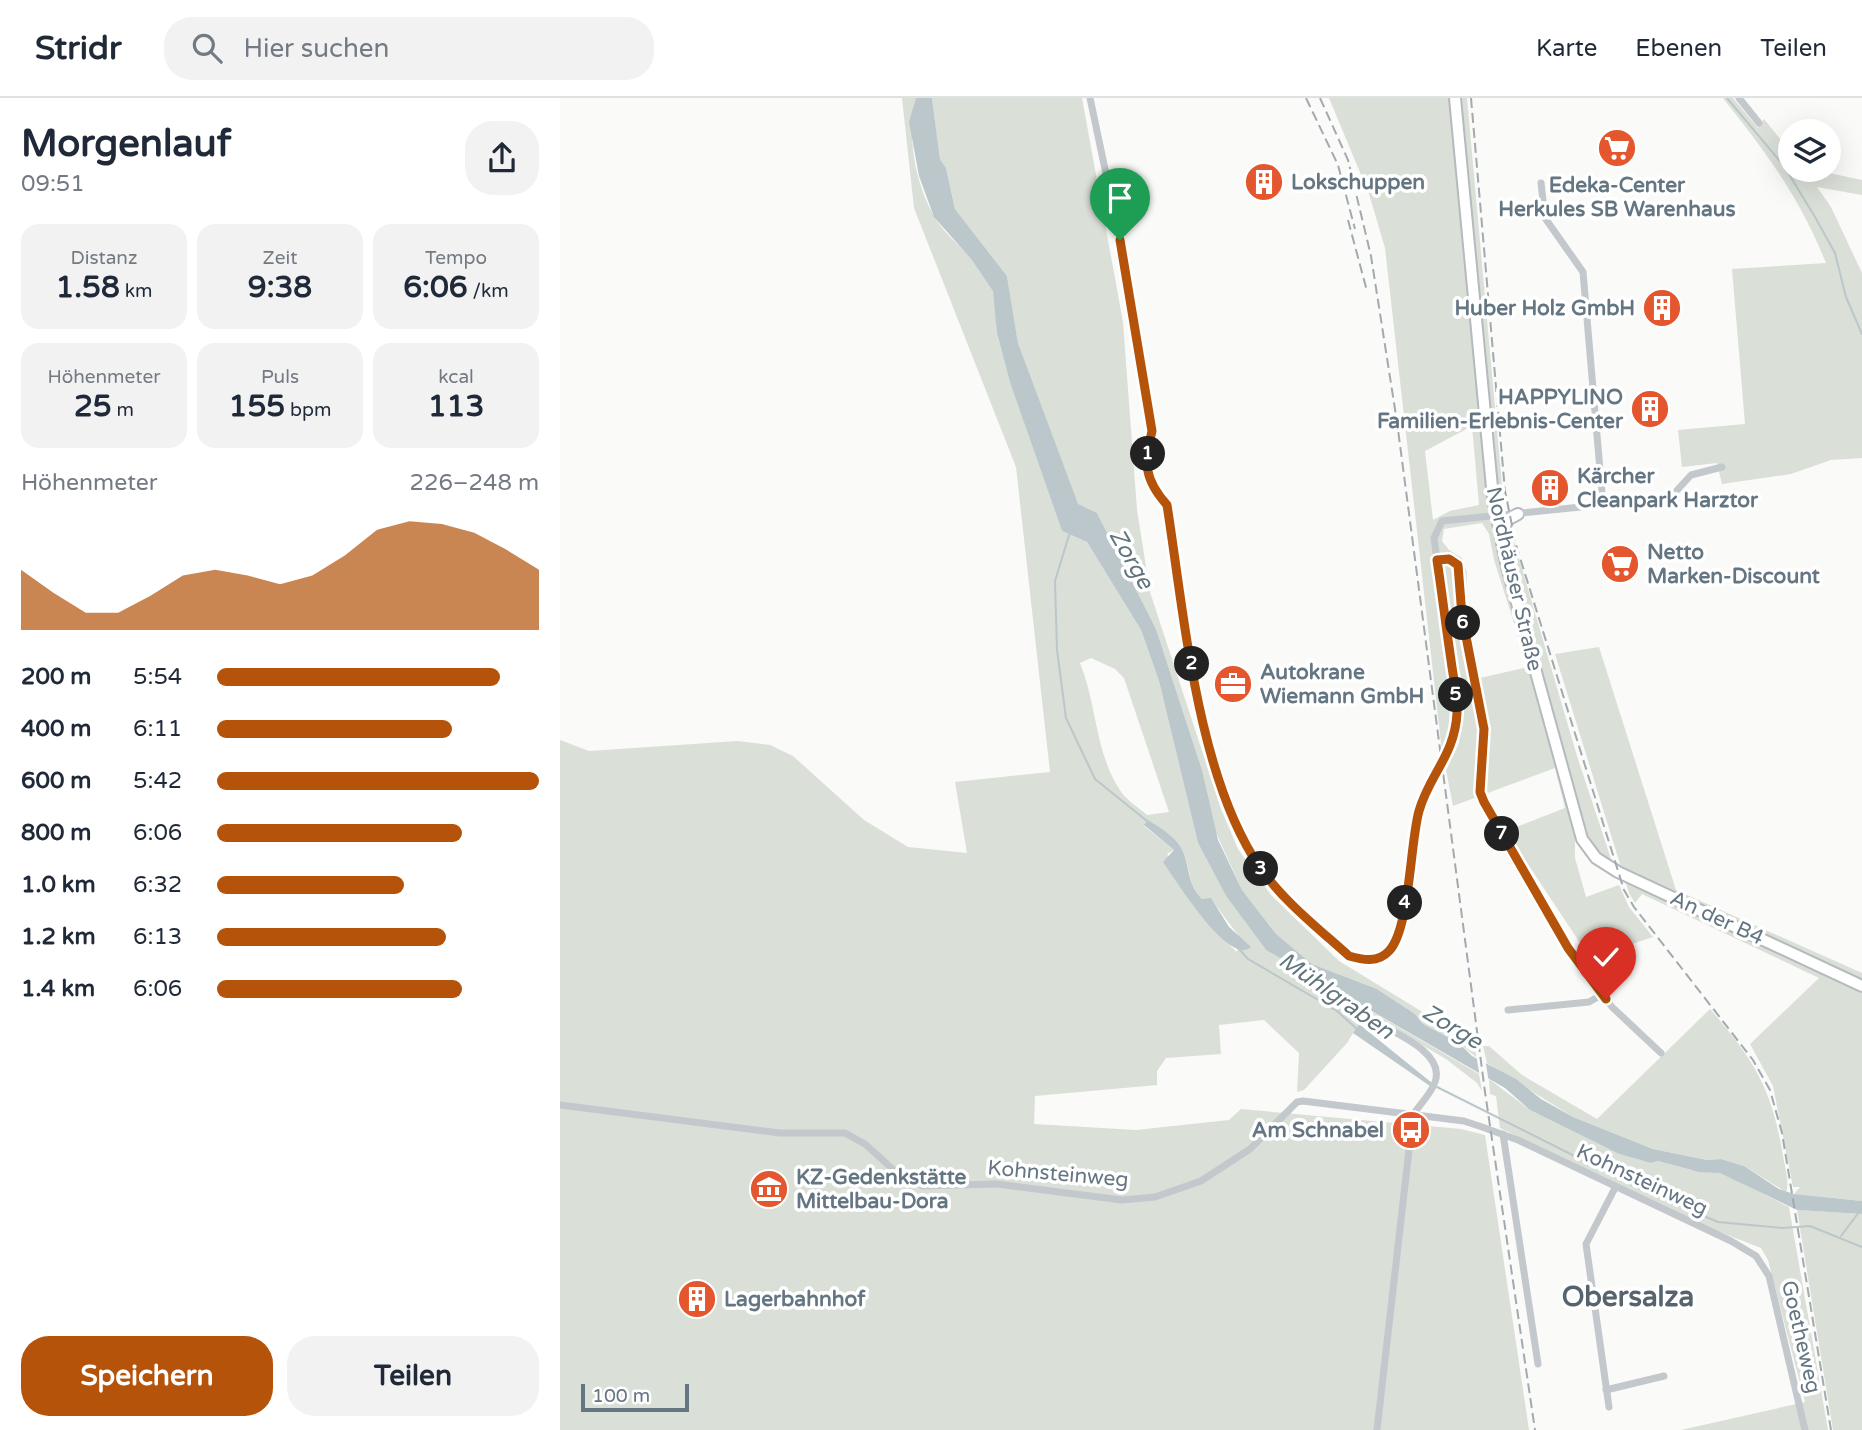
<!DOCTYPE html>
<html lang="de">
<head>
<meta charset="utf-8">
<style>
  :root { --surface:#fff; --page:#f2f2f3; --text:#1f2937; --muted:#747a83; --line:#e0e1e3; --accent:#b45309 }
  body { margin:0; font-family:"Varela Round",sans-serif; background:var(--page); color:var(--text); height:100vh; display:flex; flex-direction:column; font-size:26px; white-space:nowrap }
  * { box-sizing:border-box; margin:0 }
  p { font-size:23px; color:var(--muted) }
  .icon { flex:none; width:38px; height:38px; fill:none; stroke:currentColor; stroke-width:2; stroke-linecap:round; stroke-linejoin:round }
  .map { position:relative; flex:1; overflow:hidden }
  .panel { display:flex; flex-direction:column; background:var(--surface); width:560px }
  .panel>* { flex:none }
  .fabs { position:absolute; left:1218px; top:21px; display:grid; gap:14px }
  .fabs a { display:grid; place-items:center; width:63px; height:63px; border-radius:50%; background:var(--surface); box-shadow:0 7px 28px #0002; font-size:35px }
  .scale { position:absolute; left:21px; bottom:18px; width:108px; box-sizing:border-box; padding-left:7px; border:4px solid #657683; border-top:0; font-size:19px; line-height:24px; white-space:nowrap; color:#657683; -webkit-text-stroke:5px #fff; paint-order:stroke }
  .pin { position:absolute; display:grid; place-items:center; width:60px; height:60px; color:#fff; margin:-72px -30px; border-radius:50% 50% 50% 0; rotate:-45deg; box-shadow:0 0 7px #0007 }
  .pin .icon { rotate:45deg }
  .km { position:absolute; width:35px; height:35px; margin:-18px; border-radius:50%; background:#222; color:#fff; font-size:19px; line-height:35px; text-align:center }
  .round { display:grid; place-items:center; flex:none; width:74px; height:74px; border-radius:28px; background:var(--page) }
  .headline { display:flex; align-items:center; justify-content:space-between; height:119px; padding:0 21px }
  h1 { font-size:38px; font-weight:800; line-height:52px }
  .metrics { display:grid; grid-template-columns:repeat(3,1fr); gap:10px; height:119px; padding:7px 21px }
  .metrics div { display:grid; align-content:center; border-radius:18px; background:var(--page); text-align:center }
  .metrics b { font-size:30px; font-weight:800 }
  .metrics small { font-size:19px; font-weight:400 }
  .metrics p { font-size:19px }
  .chart { height:196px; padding:14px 21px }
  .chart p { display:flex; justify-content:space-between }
  .chart svg { width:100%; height:126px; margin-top:7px; fill:var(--accent); opacity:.7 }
  .primary-button { display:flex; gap:14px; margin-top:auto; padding:14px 21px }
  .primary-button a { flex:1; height:80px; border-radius:28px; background:var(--accent); color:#fff; font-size:28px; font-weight:800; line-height:80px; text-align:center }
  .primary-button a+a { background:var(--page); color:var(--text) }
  ul { padding:0 21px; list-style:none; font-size:23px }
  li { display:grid; grid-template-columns:112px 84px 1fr; align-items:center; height:52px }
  li i { height:18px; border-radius:9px; background:var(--accent) }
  header { display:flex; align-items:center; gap:42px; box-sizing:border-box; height:98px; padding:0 35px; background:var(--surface); border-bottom:2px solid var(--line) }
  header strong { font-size:33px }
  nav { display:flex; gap:38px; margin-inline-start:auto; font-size:24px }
  .search { width:490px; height:63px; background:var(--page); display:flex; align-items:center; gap:18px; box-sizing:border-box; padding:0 24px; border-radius:28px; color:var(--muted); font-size:26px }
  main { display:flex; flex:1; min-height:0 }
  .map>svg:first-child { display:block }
</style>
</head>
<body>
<header>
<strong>Stridr</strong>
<div class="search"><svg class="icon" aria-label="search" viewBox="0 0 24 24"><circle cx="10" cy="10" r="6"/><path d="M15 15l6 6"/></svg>Hier suchen</div>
<nav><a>Karte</a><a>Ebenen</a><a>Teilen</a></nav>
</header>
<main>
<section class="panel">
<div class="headline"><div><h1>Morgenlauf</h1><p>09:51</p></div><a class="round"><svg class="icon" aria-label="share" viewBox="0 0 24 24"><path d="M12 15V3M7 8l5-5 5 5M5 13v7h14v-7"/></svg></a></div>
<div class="metrics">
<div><p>Distanz</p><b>1.58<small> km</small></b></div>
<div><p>Zeit</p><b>9:38</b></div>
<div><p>Tempo</p><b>6:06<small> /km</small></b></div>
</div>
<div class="metrics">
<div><p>Höhenmeter</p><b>25<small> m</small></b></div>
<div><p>Puls</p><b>155<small> bpm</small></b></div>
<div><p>kcal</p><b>113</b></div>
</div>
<div class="chart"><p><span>Höhenmeter</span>226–248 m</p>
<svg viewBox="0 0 160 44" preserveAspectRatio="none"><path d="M0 44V23L10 31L20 38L30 38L40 32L50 25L60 23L70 25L80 28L90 25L100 18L110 9L120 6L130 7L140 10L150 16L160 23V44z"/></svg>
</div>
<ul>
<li><b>200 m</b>5:54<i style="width:88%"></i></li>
<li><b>400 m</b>6:11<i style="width:73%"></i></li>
<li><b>600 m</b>5:42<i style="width:100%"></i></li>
<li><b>800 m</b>6:06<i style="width:76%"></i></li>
<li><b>1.0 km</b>6:32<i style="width:58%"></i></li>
<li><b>1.2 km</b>6:13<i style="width:71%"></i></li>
<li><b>1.4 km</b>6:06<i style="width:76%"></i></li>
</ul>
<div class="primary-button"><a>Speichern</a><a>Teilen</a></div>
</section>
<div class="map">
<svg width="1302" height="1332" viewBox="0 0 1302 1332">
  <rect width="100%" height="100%" fill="#fafaf8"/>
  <!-- green -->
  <g fill="#dadfd7" fill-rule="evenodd">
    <path d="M342,0H356C346,36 355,85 374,118C389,145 424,163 433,193C438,208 434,226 438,241C457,306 480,369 502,433L527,444L581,532L599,583L638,745L666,798L706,852L919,976L922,993L917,985L886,961L806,914L787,945L744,992L737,994L739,955L704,922L659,927L661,956L606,960L597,973V987L475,998L474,1026L576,1032L669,1022L681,1011L901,1031L925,1037L969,1332H0V642L29,653L178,643L210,647L233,658L304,722L348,749L407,755L395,684L490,674L456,369L354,110ZM531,560L555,571L564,580L609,714L587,717C579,710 568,703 562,695C535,658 537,606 520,565ZM588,722C600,729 619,743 624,756C631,773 628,787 642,801H651L678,837L677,854L666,844L607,756L614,752L584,728Z"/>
    <path d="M522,0L563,224L577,412L590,494L661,711L678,751L711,797L779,863L915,946L916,959L899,945L863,926L855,916L817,891L752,866L716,836L682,792L653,728L642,672L596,531L537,415L518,407L512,392L458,245L447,178L395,111L386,70L380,61L372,0Z"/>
    <path d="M769,0H907L944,409L1017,658L1057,779L1025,757L1015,740V760L1026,799L1059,787L1069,809L1093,839L1030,860L946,733L1005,710L995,670L893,708L886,672L899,645L903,605L890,604L889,629L882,654L825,150L809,96ZM912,328L919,407L890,413L873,422L865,353ZM922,425L929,436L934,462L968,569L920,580L906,518L907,474L902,460L889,452L882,443L884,431Z"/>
    <path d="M1163,0H1173L1198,30L1204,21L1230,53V72H1255L1302,82V97L1257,89L1271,109L1302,175V360L1271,362L1231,376L1162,386L1157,365L1122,369L1118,332L1185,326L1172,171L1266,165C1239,98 1207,56 1163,0Z"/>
    <path d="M1039,549L1116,792L1302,875V1103L1234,1096L1240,1089H1233L1213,988L1190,946L1259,880L1082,796L1075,805L1069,795L995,556Z"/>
    <path d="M1150,911C1194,962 1212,990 1223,1058C1225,1070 1230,1085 1226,1094L1184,1068L1161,1061L1147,1062L1093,1051L1013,1019L927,965L923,948H929L962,977L1037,1021Z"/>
    <path d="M929,981L970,1012L1059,1056L1091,1065L1098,1063L1131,1072L1160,1074L1229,1109L1268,1332H1121L1245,1304L1208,1162L1201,1150L1147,1129L940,1030L936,998L930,996Z"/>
    <path d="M1237,1112L1302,1116V1332H1273Z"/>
  </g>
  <!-- water -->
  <g fill="#bbc7cb">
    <path d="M356,0H372L380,61L386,70L395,111L447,178L458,245L518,406L537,415L596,531L642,672L658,742L682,792L716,836L752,866L817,891L855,916L863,926L899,945L912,958L956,981L981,1001L1013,1019L1093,1051L1147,1062L1161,1061L1184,1068L1219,1091L1234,1096L1302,1103V1116L1237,1112L1160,1075L1139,1074L1098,1063L1091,1065L1059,1056L970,1012L945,990L706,852L666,798L638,745L599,583L581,532L527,444L502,433L451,287L437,236L433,193L412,162L374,119L359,78L349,24Z"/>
    <path d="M588,722C601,730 619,741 624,756C630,773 628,787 642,801L651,800L669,829L691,849C669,869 616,782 603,764L614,752L584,727Z"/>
    <path d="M799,926L872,985L870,988L793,935Z"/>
  </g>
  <!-- pier -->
  <path fill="#fafaf8" d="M916,956L925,960L929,985L920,980Z"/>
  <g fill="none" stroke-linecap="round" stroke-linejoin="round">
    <!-- stream -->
    <g stroke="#bbc7cb" stroke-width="2">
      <path d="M1167,0L1224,68L1255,119L1275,155L1286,199L1302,236"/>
      <path d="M510,434L495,483L497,552L506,620L535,681L587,723"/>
      <path d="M680,852L688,861L777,913L797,931"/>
      <path d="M877,989L1078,1090L1158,1124L1223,1130L1250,1128L1302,1149"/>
      <path d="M1281,1138L1299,1114"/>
    </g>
    <!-- primary casing -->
    <g stroke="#b5babe" stroke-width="14">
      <g id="primary">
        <path d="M895,0L933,400L947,469L1022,741L1036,760L1058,774L1302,888"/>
        <path d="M942,438L947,422L958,416"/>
      </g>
    </g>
    <!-- street -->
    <g stroke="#c3c8cc" stroke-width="7">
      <path d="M530,0L560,142L592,333C584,366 584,381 607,407C624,517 641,710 718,793C739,817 766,837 789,858L804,863L815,861L828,854L834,846L846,800L859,714L865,697"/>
      <path d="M1179,0L1199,25"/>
      <path d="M981,85L985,120L1023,174L1043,407"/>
      <path d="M877,462L889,461L898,467L902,518L924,631L921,694L924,704L1008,850L1052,909L1101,955"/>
      <path d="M887,660L896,629L897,610L874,440L882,423L1110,400L1131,377L1162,369"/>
      <path d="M948,912L1029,904L1043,896"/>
      <path d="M812,922C832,934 886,954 875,984C871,996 860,1006 853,1017L817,1332"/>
      <path d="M0,1007L220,1035H285L305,1046L336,1074L362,1088L437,1086L562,1102L595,1099L641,1083L690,1051L737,1004L743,1003L904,1023L922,1029L958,1042L1171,1143L1196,1158L1209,1178L1245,1332"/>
      <path d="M943,1036L978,1266"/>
      <path d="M1046,1292L1104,1278"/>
      <path d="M1049,1309L1026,1146L1055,1090"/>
    </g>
    <!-- primary -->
    <use href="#primary" stroke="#fff" stroke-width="10"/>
    <!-- rail -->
    <g stroke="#a2aab0" stroke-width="2" stroke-dasharray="10 5" stroke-linecap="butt">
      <path d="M746,0L778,67L795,131"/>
      <path d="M760,0L788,62L811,158L837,324L925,994L975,1332"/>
      <path d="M911,0L945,393L956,447L1064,792L1074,809L1193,962L1210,992L1222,1035L1271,1332"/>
      <path d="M788,122L807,193"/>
    </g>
    <!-- street-bridge -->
    <path stroke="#c3c8cc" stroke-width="7" d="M865,697L887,660"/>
  </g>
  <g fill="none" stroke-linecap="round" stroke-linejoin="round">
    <!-- route casing -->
    <g stroke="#fff" stroke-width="14">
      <path id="route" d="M560,142L592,333C584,366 584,381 607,407C624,515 637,677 699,768C723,803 758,830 789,858C803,862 818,865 829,853C850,831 850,744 859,713C869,677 895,657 897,615C898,598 893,579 891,562C886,529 882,495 877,462L889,461L898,467L902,518L924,631L920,694L924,704L1008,850L1046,901"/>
    </g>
    <!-- route -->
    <use href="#route" stroke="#b45309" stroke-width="9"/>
  </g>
  <!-- icons -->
  <defs>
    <g id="supermarket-disc" transform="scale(2.0125)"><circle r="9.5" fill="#e4572e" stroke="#fff"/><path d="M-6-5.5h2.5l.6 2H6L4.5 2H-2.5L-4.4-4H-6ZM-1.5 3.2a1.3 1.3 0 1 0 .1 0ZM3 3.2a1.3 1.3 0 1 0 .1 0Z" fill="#fff"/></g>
    <g id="building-disc" transform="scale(2.0125)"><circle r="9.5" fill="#e4572e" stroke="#fff"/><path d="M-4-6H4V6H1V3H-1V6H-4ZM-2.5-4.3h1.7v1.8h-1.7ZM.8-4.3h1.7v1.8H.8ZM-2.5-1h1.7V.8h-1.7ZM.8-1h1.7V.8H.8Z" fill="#fff"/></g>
    <g id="office-disc" transform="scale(2.0125)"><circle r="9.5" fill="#e4572e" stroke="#fff"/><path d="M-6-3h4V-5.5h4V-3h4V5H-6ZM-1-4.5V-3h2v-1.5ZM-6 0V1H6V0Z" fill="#fff"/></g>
    <g id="bus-disc" transform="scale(2.0125)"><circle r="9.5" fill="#e4572e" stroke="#fff"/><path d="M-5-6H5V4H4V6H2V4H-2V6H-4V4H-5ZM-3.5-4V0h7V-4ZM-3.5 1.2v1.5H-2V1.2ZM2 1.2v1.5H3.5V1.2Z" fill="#fff"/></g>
    <g id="museum-disc" transform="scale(2.0125)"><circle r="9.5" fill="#e4572e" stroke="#fff"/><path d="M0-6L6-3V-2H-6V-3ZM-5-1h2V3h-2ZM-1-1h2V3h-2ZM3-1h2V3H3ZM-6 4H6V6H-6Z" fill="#fff"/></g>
  </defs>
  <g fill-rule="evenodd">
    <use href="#supermarket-disc" x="1057" y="50"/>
    <use href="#building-disc" x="704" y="84"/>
    <use href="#building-disc" x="1102" y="210"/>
    <use href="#building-disc" x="1090" y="311"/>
    <use href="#building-disc" x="990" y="390"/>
    <use href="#supermarket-disc" x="1060" y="466"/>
    <use href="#office-disc" x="673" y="586"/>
    <use href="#bus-disc" x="851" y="1032"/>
    <use href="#museum-disc" x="209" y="1091"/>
    <use href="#building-disc" x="137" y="1201"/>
  </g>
  <g text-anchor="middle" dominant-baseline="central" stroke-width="7" stroke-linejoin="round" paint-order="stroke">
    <!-- poi labels -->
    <g font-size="21" font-weight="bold" fill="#657683" stroke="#fff" text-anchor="start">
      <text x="731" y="84">Lokschuppen</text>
      <text x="1057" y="87" text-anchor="middle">Edeka-Center<tspan x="1057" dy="24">Herkules SB Warenhaus</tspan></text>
      <text x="1075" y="210" text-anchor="end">Huber Holz GmbH</text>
      <text x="1063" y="299" text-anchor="end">HAPPYLINO<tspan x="1063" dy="24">Familien-Erlebnis-Center</tspan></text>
      <text x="1017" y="378">Kärcher<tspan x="1017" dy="24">Cleanpark Harztor</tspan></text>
      <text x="1087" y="454">Netto<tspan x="1087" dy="24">Marken-Discount</tspan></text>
      <text x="700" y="574">Autokrane<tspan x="700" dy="24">Wiemann GmbH</tspan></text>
      <text x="824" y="1032" text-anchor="end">Am Schnabel</text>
      <text x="236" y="1079">KZ-Gedenkstätte<tspan x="236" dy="24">Mittelbau-Dora</tspan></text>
      <text x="164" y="1201">Lagerbahnhof</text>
    </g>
    <!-- street labels -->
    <g font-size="21" fill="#657683" stroke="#fff">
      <text transform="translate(954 481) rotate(77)">Nordhäuser Straße</text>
      <text transform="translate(1157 820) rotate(25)">An der B4</text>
      <text transform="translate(498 1076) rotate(5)">Kohnsteinweg</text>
      <text transform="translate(1082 1082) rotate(25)">Kohnsteinweg</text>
      <text transform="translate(1241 1239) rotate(77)">Goetheweg</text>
    </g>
    <!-- water labels -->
    <g font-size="23" font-style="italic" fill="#60757c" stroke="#fff">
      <text transform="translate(571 461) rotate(60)">Zorge</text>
      <text transform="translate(776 898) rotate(35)">Mühlgraben</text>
      <text transform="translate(892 929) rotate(31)">Zorge</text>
    </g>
    <!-- district labels -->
    <g font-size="28" font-weight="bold" fill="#57646e" stroke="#fff">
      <text x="1068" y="1199">Obersalza</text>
    </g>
  </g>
</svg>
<div class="fabs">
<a><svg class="icon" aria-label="layers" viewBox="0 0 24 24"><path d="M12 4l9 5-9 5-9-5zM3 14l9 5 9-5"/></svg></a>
</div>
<div class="scale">100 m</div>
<div class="pin" style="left:560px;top:142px;background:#1e9e55"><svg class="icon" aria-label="arrive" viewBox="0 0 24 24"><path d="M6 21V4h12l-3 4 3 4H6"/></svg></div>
<div class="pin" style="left:1046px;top:901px;background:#d93025"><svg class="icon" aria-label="check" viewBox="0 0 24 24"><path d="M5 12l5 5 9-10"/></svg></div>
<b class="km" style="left:588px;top:356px">1</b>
<b class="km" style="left:632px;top:566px">2</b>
<b class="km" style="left:701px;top:771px">3</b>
<b class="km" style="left:845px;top:805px">4</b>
<b class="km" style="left:896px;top:597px">5</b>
<b class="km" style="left:903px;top:525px">6</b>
<b class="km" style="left:942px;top:736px">7</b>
</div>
</main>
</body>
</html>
